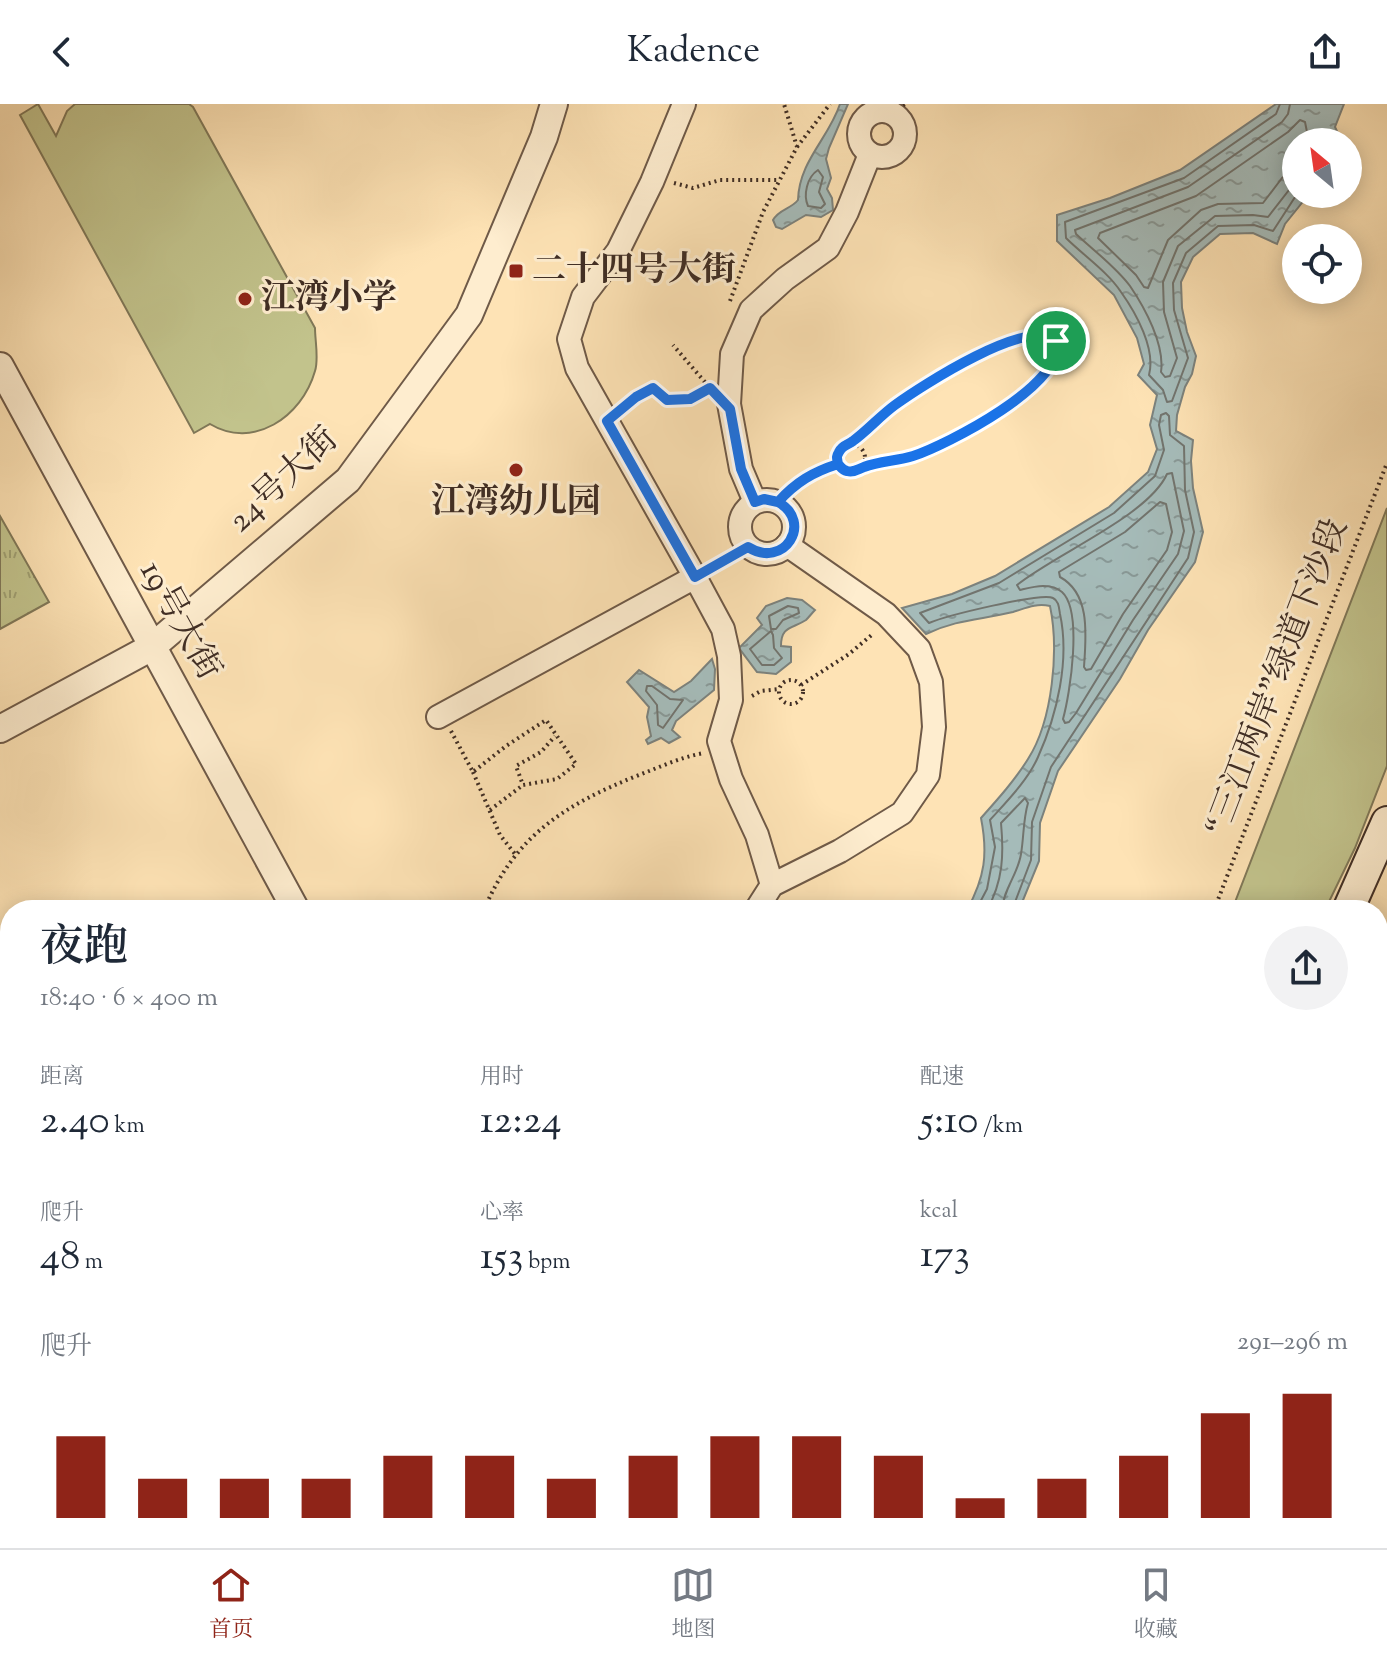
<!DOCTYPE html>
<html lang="zh">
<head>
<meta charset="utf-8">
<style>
  :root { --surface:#fff; --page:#f2f2f3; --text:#1f2937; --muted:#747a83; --line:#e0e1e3; --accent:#8f2418 }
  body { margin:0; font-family:"Sorts Mill Goudy","Noto Serif SC",serif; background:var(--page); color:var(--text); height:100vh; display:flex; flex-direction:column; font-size:30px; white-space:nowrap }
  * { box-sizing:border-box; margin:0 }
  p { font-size:26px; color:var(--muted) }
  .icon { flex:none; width:44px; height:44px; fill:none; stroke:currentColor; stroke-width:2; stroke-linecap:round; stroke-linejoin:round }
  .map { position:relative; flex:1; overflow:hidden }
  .details { position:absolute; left:0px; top:796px; width:1388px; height:648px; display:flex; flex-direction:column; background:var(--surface); border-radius:32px 32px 0 0; box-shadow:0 4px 20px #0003 }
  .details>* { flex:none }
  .needle { width:52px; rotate:331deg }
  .tools { position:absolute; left:1282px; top:24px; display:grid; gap:16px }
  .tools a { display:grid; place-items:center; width:80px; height:80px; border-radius:50%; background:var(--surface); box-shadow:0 4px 20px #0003; font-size:40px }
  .pin { position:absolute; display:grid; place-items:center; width:68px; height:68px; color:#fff; margin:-34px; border:4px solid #fff; border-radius:50%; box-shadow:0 2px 8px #0007 }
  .round { display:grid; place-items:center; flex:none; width:84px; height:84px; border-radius:42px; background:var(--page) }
  .head { display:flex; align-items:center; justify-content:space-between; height:136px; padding:0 40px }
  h1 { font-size:44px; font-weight:600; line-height:60px }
  .stats { display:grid; grid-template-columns:repeat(3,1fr); gap:12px; height:136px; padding:8px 40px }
  .stats div { display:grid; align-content:center }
  .stats b { font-size:40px; font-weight:600 }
  .stats small { font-size:22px; font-weight:400 }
  .stats p { font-size:22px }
  .chart { height:224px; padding:16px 40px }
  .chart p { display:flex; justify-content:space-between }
  .chart svg { width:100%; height:144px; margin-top:8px; stroke:var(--accent); stroke-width:6 }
  header { display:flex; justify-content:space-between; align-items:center; height:104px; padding:0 40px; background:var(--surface); font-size:36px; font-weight:600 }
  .menu { display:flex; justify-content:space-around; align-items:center; height:112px; border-top:2px solid var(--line); background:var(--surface); font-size:22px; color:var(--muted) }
  .menu a { display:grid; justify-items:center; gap:4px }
  .menu .selected { color:var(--accent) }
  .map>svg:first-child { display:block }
</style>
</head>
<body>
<header><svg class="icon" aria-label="back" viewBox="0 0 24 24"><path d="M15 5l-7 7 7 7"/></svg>Kadence<svg class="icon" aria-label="share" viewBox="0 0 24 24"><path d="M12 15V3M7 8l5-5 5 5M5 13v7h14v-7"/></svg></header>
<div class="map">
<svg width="1387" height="1444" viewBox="0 0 1387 1444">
  <defs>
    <pattern id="grass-tufts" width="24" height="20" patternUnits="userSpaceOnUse" patternTransform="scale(2)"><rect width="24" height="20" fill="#c2c38c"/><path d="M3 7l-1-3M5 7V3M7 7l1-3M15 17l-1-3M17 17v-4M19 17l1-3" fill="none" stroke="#9f9f72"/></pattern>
    <pattern id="water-ripples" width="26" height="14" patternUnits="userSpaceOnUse" patternTransform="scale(2)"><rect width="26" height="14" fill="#a5bbb9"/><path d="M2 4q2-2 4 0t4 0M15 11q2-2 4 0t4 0" fill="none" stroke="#889896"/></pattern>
  </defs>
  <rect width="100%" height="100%" fill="#fee3b5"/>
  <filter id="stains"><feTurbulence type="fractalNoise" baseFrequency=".0025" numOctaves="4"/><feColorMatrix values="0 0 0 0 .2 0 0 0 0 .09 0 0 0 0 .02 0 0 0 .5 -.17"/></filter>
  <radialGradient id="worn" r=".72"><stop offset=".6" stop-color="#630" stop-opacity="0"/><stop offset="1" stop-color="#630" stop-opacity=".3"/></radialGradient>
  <!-- grass -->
  <path fill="url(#grass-tufts)" stroke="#807858" stroke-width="2" d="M0,412L49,498L0,525Z"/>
  <!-- park -->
  <g fill="#c2c38c" stroke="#807858" stroke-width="2">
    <path d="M38,0L56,32L67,7L75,0H189L193,3L315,224C315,237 319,255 315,267C302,313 253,346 210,320L194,329L20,11Z"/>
    <path d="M1387,404V662L1355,744L1325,806H1232Z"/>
    <path d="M1387,963V1444H1012L1021,1434H1378V982Z"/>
  </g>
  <!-- water -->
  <g fill="url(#water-ripples)" stroke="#7c827d" stroke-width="2">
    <path d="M840,0H848L829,44L826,55L831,74L827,85L832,94L833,106L821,113L806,111L782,125L776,123L773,116C779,105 791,105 798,96C799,57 829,34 840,0Z"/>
    <path d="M1276,0H1344L1335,23L1342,38H1296V90H1309L1285,120L1277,140L1253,129L1220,130L1193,153L1181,178L1182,204L1187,228L1196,252L1192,270L1185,283L1177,311L1176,327L1193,336L1191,357L1193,384L1203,428L1195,458L1148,526L1120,575L1058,667L1040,719L1039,757L1019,806H967C985,773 988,750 981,714C998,695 1015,676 1028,655C1053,616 1059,545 1050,502C1036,499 1026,504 1013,508C980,516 958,515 926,530L902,504L952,490L995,472L1109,403L1148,368L1157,345L1150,321L1157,291L1138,271L1144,260L1137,234L1114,191L1057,137V111L1110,94L1180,66Z"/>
    <path d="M787,494L802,496L815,506C812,509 809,513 806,516C792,525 781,522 781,542L791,543V558L776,570L757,568L739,544L762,521L757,514L766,502Z"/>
    <path d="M712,555L715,565L714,586L676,617L672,626L680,633L669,639L661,634L648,640L646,636L651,632L647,613L649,603L627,578L639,566L674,588L691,577Z"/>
    <path d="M1387,1174V1237L1378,1239V1179Z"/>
    <path d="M1092,1434H1247L1220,1444H1089Z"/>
  </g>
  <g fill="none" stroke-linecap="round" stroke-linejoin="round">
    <!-- shore -->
    <g stroke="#72746e" stroke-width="2">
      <path d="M1280,0L1276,10L1184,74L1065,118L1066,134C1083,151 1108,168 1121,188C1136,209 1156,245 1149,271L1163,286L1167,298L1172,297L1188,254L1174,206L1173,179L1186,149L1218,122L1254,121L1273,127L1297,90"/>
      <path d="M1290,0L1288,10L1282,18L1188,83L1075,126L1076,130C1093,146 1116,163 1130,182C1145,204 1165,241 1161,268L1165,273L1170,272L1177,254L1164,208L1163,178L1178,142L1215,112L1253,111L1268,113L1296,77"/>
      <path d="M1296,63L1282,74L1263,99L1218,100L1201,106L1168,136L1148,184L1144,183L1136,171L1098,134L1100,129L1196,92L1288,28L1300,16L1305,18L1309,38"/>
      <path d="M818,66L823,73L819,88L825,100L821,104L808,102C803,91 807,73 818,66Z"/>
      <path d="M1172,369L1184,427L1178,450L1133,516L1076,609L1069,618L1065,619L1063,615C1070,590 1083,507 1062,488C1050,478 1033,483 1020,486L1017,481C1055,450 1148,412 1167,370Z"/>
      <path d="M1160,398L1166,400L1172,428L1167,446L1123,510L1091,565L1086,566L1084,563C1086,532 1091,490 1060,473L1059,468L1125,428Z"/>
      <path d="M788,502L798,504L799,509L783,516L776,525H771L769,512Z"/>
      <path d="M771,527L773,531L774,544L782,554L774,561H762L750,545Z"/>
      <path d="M647,582H652L670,595L683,596L663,624L658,621L657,601L646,587Z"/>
      <path d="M976,806L987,785L995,743L990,716C1007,697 1028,676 1038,653C1057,611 1070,556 1060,510C1059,504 1059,497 1053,494C1042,488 945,512 929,519L920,509L999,479L1114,409L1155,372L1164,346L1159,321L1161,311L1166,309L1169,312L1170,331L1184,342L1185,386L1194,428L1188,454L1051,663L1032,718L1031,756L1012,806"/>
      <path d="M987,806C1003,777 1004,751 1001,719L1025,694L1028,699C1023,716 1024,732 1021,750C1018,770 1003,786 1002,806"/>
    </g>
    <!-- minor casing -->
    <g stroke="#6f5a48" stroke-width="26">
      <g id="minor">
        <path d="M684,0L652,78L618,147L583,193L569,235L577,264L695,473"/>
        <circle cx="882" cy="30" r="23"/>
        <circle cx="767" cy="423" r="27"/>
        <path d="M755,398L741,365L729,300L732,250L751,206L785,175L828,144L847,108L870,50"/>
        <path d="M438,613L695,473L723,525L729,552L731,596L719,637L731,675L757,731L772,781"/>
        <path d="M756,806L772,781L840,747L902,709L928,671L934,623L931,578L919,545L886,510L787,441"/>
      </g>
    </g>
    <!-- tertiary casing -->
    <g stroke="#6f5a48" stroke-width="30">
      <g id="tertiary">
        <path d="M0,262L296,806"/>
        <path d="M0,625L152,543L348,376L469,211L544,33L554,0"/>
        <path d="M639,1434L644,1444"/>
      </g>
    </g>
    <!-- secondary casing -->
    <g stroke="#3f2d24" stroke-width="34">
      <g id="secondary">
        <path d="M1348,806L1387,718"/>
        <path d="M1378,927L1387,911"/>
        <path d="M808,1444L822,1434"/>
        <path d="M978,1444L987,1434"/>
      </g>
    </g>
    <!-- path -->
    <g stroke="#3f2d24" stroke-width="4" stroke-dasharray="2 4" stroke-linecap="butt">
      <path d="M893,8L905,0"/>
      <path d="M797,43L830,0"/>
      <path d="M674,79L693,84L720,76H777"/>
      <path d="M730,197L763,108L797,43L784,0"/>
      <circle cx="1045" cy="244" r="12"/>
      <path d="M623,304L653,284L667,296L690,295L710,284L673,241"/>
      <circle cx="851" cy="354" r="14"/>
      <path d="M851,340C896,293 977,238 1043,232"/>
      <path d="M862,363C936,351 1013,314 1055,251"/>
      <path d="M778,398C796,378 813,368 838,360"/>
      <path d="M714,462L748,443"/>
      <circle cx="791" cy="588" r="12"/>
      <path d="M801,581L849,550L874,529"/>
      <path d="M752,592L761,587L780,585"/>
      <path d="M451,627L473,668L506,642L546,616L576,660L557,675L523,681L516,662L541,648L555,632"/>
      <path d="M473,668L500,731L515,750"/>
      <path d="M490,706L523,681"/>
      <path d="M484,806C515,731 566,700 639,671C660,663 681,653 704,649"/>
      <path d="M1214,806L1387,359"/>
      <path d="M1380,1413L1387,1416"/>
      <path d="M1378,1416L1387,1403"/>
      <path d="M736,1444L753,1434"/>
      <path d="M1358,1444L1365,1434"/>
    </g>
    <!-- minor -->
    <use href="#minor" stroke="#feedcf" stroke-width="22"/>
    <!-- tertiary -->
    <use href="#tertiary" stroke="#feedcf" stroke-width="26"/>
    <!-- secondary -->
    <use href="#secondary" stroke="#feedcf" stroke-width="30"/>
  </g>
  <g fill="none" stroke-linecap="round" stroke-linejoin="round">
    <!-- route casing -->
    <g stroke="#fff" stroke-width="16">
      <path id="route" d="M1056,237C1030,211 920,283 895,301C880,312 868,326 853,337C848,341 842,341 839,348C836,353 837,354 838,360C813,368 796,378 778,398L764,395L755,398L741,365L730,305L710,284L690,295L667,296L653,284L636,293L607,317L695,473L748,443C784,466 814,418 778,398C796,378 813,368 838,360C842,364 842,366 847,367C855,369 858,365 864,363C879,357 897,357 913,352C946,341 1067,280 1056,237"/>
    </g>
    <!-- route -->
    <use href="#route" stroke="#1a73e8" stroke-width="10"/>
  </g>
  <!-- markers -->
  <g fill="#8f2418" stroke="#feedcf" stroke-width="3">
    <rect x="508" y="159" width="16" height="16" rx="4"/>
    <circle cx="245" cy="195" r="8"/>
    <circle cx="516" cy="366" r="8"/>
  </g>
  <g text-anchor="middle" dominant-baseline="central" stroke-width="6" stroke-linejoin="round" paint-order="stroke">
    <!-- poi labels -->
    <g font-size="34" font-weight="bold" fill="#3f2d24" stroke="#feedcf" text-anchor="start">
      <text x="532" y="167">二十四号大街</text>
      <text x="261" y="195">江湾小学</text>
      <text x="516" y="399" text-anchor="middle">江湾幼儿园</text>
    </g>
    <!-- street labels -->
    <g font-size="34" fill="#3f2d24" stroke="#feedcf">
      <text transform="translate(284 377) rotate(-43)">24号大街</text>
      <text transform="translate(179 517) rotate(61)">19号大街</text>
      <text transform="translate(1278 574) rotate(-69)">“三江两岸”绿道下沙段</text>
    </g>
  </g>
  <rect width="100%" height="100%" filter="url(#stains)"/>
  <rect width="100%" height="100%" fill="url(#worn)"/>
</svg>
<div class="tools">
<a><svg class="needle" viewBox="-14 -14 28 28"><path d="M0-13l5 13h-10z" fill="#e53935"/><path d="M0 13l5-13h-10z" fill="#747a83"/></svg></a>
<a><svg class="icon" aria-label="locate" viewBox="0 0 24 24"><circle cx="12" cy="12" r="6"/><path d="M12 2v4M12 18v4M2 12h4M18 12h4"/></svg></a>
</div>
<div class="pin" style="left:1056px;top:237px;background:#1e9e55"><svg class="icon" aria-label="arrive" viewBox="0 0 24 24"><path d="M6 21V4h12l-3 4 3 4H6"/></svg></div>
<section class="details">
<div class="head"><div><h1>夜跑</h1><p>18:40 · 6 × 400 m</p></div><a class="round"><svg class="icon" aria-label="share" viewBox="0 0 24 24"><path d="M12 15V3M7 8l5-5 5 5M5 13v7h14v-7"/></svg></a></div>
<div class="stats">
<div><p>距离</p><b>2.40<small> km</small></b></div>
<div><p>用时</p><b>12:24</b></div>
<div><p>配速</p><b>5:10<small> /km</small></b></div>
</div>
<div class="stats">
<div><p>爬升</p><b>48<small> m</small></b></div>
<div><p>心率</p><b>153<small> bpm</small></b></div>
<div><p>kcal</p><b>173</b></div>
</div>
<div class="chart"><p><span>爬升</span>291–296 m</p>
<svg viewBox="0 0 160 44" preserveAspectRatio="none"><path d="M5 44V19M15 44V32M25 44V32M35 44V32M45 44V25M55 44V25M65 44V32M75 44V25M85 44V19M95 44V19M105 44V25M115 44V38M125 44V32M135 44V25M145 44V12M155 44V6"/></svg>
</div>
</section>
</div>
<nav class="menu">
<a class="selected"><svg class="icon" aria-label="home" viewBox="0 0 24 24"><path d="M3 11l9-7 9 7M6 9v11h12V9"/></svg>首页</a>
<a><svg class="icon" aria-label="map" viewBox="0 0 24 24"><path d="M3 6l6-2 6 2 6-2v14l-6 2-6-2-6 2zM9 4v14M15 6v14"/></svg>地图</a>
<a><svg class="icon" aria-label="saved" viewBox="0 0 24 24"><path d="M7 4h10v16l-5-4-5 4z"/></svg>收藏</a>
</nav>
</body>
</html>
